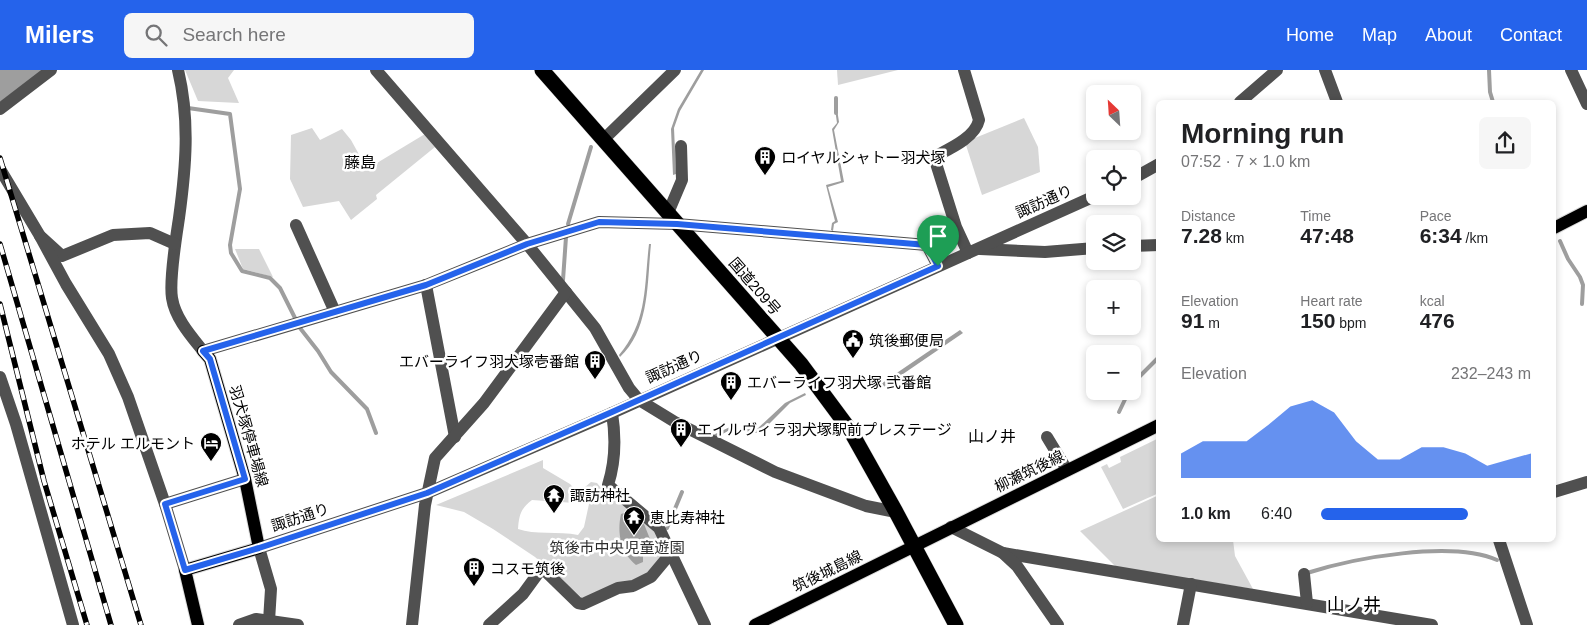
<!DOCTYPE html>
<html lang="en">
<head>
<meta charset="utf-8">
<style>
  :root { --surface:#fff; --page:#f6f6f6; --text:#202124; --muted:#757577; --accent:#2563eb }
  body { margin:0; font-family:Arial,"Noto Sans JP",sans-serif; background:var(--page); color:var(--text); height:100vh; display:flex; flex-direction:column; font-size:19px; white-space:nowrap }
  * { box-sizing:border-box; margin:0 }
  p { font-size:16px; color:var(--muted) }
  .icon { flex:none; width:28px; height:28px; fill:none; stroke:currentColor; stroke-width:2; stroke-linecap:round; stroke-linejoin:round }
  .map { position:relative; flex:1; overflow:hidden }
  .sheet { position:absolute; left:1156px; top:30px; width:400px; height:442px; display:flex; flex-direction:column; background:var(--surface); border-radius:8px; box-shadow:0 2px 8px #0003 }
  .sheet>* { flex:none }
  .needle { width:32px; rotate:335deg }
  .buttons { position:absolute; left:1086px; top:15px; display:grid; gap:10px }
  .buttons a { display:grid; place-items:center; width:55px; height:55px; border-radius:8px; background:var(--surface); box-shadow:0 2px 8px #0003; font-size:25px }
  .pin { position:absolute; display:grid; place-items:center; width:42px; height:42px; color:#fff; margin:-51px -21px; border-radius:50% 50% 50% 0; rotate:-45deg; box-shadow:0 0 5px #0007 }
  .pin .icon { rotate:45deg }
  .round { display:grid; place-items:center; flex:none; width:52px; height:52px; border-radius:8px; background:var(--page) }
  .summary { display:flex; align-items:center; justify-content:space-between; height:85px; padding:0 25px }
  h1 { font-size:28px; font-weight:600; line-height:38px }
  .metrics { display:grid; grid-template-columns:repeat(3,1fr); gap:8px; height:85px; padding:5px 25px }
  .metrics div { display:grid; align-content:center }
  .metrics b { font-size:21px; font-weight:600 }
  .metrics small { font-size:14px; font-weight:400 }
  .metrics p { font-size:14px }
  .chart { height:140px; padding:10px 25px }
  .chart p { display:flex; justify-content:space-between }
  .chart svg { width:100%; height:90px; margin-top:5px; fill:var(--accent); opacity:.7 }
  ul { padding:0 25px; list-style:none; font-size:16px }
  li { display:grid; grid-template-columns:80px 60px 1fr; align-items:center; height:38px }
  li i { height:12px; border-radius:6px; background:var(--accent) }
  header { display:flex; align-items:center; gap:30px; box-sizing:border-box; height:70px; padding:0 25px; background:var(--accent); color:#fff }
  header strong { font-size:24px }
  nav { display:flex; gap:28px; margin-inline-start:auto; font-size:18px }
  .search { width:350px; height:45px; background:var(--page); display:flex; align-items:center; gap:12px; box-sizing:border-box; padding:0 18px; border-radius:8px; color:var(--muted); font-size:19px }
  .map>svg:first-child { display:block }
</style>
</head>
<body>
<header>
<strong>Milers</strong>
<div class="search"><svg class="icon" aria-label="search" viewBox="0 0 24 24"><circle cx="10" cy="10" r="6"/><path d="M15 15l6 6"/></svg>Search here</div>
<nav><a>Home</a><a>Map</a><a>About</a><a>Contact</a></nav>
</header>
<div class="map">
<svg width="1587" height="555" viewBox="0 0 1587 555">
  <rect width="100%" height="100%" fill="#fff"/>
  <!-- green -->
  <g fill="#d7d7d7" fill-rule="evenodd">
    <path d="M185,0H234L228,8L239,33L198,31Z"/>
    <path d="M837,0H898L838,15Z"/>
    <path d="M1024,48L1038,77L1040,102L982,125L965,72Z"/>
    <path d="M312,58L320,70L342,59L351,70L367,99L425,64L435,77L376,125L377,129L351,150L339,131L303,137L290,109L291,65Z"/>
    <path d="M235,179H259L273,207L243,199Z"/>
    <path d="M1159,368V423L1123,439L1101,397L1107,394L1109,398L1121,392L1120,387Z"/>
    <path d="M543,390V398L570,414L578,423L591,412L597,413L601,418L607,416L658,461L661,487L651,505L589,528L581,527L535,487L493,459L464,442L436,435ZM532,430L589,434L584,457L578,465C559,461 534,465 518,459C519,445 521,438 532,430Z"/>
    <path d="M1159,425V470H1233L1235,486L1253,519L1116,497L1080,461Z"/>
  </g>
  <!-- water -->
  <g fill="#9e9e9e">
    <path d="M0,0H43L0,32Z"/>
    <path d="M701,0H704L680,41L674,58L676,104L673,105L671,59L678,39Z"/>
    <path d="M835,39H837L839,52L834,60L844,112L828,117L838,152L834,154L833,161L831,160L832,153L835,151L826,115L841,111L832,59L837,53Z"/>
    <path d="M649,174H651C647,212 650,259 620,287L619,285C648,251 644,216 649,174Z"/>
    <path d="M960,260L963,263L884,317L882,313Z"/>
    <path d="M805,323L806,325L790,333L765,358L756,363L730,360L715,368L713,365L730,357L756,360L785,333Z"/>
    <path d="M630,441L644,454L650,469L643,479V492L636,495C620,482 617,462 621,444Z"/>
  </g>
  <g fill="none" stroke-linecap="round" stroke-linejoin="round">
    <!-- stream -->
    <g stroke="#9e9e9e" stroke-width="4">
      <path d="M1489,0L1490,22L1493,32"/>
      <path d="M836,28V43"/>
      <path d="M188,38L230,44L240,119L230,175L231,183L242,201L270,208L280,218L300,258L318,281L331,302L367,339L376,363"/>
      <path d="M568,154L591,77"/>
      <path d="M1560,171L1568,189L1580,207L1583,215L1582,234"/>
      <path d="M563,210L566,167"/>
      <path d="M1132,314L1159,287"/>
      <path d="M1119,342L1129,321"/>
      <path d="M667,458L682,422"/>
      <path d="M1307,503C1354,488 1451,470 1497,490"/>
    </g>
    <!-- major casing -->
    <g stroke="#dbdbdb" stroke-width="14">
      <g id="major">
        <path d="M1554,158L1587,141"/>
        <path d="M198,555L185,500L259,478L245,409L210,289L203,281"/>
        <path d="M755,555L1159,355"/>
      </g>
    </g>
    <!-- highway casing -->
    <g stroke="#dbdbdb" stroke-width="16">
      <path id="highway" d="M542,0L801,294L850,360L896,442L956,555"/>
    </g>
    <!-- minor -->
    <g stroke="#505050" stroke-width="12">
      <path d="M178,0C190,50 186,97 179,148C176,168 169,210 172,228C175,248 191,266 203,281L426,215L527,174L599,152L677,154L927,175L938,196"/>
      <path d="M376,0L527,174L595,258L629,318L639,330L675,352L775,402L866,436L896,442"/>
      <path d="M964,0L979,50C975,68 949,79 934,87L956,157L968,183"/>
      <path d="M1325,0L1337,32"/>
      <path d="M1571,0L1587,34"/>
      <path d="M1240,32L1277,0"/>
      <path d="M0,39L51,0"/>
      <path d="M603,70L675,0"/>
      <path d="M0,99L40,166L62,186L113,165L150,163L175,174"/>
      <path d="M1132,109L1159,94"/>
      <path d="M668,143L682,110L681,76"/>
      <path d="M296,155L335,242"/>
      <path d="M40,166L66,214L109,284L128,327L165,434L185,500"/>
      <path d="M1132,176L1159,175"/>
      <path d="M980,179L1045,182L1095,178"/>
      <path d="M426,215L455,367"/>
      <path d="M0,307L16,354L73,555"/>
      <path d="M612,343C616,368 616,390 608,415L659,458L705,555"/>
      <path d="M1047,367L1067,400"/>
      <path d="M1554,422L1587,412"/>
      <path d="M165,434L245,409"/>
      <path d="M951,457L1003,483L1432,555"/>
      <path d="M1499,470L1527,555"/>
      <path d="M1003,483L1017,496L1058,555"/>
      <path d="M1304,504L1307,533"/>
      <path d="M269,551L271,519L259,478L427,423L612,343L1095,126"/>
      <path d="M239,555L256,549L298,555"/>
      <path d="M412,555L425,435L435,388L484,333L566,222"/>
      <path d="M489,555L523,524L542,498L578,533L583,534L618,518L633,516L651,507L671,483"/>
      <path d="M1183,555L1191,514"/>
    </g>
    <!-- major -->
    <use href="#major" stroke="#000" stroke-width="12"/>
    <!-- highway -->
    <use href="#highway" stroke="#000" stroke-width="15"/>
    <!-- rail casing -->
    <g stroke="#000" stroke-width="5.5">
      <g id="rail">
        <path d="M0,88L141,555"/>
        <path d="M0,174L111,555"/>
        <path d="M0,234L44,411L87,555"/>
      </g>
    </g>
    <!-- rail -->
    <use href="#rail" stroke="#fff" stroke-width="4" stroke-dasharray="11" stroke-linecap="butt"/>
  </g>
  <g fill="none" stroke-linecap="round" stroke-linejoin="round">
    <!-- route casing -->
    <g stroke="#fff" stroke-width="10">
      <path id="route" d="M599,152L677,154L927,175L938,196L612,342L427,423L259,478L185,500L165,434L245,409L210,289L203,281L426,215L527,174Z"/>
    </g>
    <!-- route -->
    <use href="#route" stroke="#2563eb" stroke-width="6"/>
  </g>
  <!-- icons -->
  <defs>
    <g id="building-pin" transform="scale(1.125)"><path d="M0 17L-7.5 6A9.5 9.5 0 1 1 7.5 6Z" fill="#000" stroke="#fff"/><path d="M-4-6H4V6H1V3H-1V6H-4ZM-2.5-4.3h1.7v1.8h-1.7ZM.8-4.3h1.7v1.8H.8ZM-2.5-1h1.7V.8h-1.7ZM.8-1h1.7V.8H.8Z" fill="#fff"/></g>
    <g id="civic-pin" transform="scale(1.125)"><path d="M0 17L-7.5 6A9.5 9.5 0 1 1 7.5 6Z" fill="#000" stroke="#fff"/><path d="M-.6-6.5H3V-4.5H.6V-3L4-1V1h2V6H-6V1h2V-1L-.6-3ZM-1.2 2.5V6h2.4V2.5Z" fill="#fff"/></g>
    <g id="hotel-pin" transform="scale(1.125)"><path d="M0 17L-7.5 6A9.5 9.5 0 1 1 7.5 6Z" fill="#000" stroke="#fff"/><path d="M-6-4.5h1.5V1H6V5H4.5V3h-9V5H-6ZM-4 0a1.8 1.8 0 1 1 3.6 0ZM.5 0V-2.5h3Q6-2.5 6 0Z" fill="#fff"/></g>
    <g id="temple-pin" transform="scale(1.125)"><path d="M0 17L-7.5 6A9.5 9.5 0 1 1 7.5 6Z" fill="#000" stroke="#fff"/><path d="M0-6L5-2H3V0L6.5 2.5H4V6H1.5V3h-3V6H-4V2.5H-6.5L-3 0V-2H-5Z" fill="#fff"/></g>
  </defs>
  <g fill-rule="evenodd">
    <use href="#building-pin" x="765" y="87"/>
    <use href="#civic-pin" x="853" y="270"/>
    <use href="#building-pin" x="595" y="291"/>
    <use href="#building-pin" x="731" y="312"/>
    <use href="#building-pin" x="681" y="359"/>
    <use href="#hotel-pin" x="211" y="373"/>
    <use href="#temple-pin" x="554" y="425"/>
    <use href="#temple-pin" x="634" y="447"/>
    <use href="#building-pin" x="474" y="498"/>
  </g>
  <g text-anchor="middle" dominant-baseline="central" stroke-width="5" stroke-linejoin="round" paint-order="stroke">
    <!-- poi labels -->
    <g font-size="15" fill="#000" stroke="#fff" text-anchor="start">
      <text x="781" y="87">ロイヤルシャトー羽犬塚</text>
      <text x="869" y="270">筑後郵便局</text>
      <text x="579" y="291" text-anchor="end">エバーライフ羽犬塚壱番館</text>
      <text x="747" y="312">エバーライフ羽犬塚 弐番館</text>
      <text x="697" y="359">エイルヴィラ羽犬塚駅前プレステージ</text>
      <text x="195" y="373" text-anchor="end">ホテル エルモント</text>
      <text x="570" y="425">諏訪神社</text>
      <text x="650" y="447">恵比寿神社</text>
      <text x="490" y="498">コスモ筑後</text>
    </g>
    <!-- street labels -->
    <g font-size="15" fill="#000" stroke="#fff">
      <text transform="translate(1044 131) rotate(-24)">諏訪通り</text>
      <text transform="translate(755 216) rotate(49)">国道209号</text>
      <text transform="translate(674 296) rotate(-24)">諏訪通り</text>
      <text transform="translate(249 366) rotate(74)">羽犬塚停車場線</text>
      <text transform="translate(1029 401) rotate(-26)">柳瀬筑後線</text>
      <text transform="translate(300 447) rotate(-18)">諏訪通り</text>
      <text transform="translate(827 501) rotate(-26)">筑後城島線</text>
    </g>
    <!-- park labels -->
    <g font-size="15" fill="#2e2e2e" stroke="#fff">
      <text x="617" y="477">筑後市中央児童遊園</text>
    </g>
    <!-- neighbourhood labels -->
    <g font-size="16" fill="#000" stroke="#fff">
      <text x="360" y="92">藤島</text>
      <text x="992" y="366">山ノ井</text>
    </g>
    <!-- quarter labels -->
    <g font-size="18" fill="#000" stroke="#fff">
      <text x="1354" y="535">山ノ井</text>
    </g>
  </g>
</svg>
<div class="buttons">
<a><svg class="needle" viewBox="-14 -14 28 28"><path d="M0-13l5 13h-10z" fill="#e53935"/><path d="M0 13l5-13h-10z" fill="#757577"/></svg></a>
<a><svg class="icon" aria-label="locate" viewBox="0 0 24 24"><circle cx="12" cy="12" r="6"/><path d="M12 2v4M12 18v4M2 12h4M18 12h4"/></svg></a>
<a><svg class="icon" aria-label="layers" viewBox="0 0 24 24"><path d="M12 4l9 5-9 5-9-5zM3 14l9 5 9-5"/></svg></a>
<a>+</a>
<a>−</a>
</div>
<div class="pin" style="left:938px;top:196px;background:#1e9e55"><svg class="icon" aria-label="arrive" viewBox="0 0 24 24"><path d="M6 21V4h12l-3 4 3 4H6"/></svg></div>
<section class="sheet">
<div class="summary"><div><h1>Morning run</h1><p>07:52 · 7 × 1.0 km</p></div><a class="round"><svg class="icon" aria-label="share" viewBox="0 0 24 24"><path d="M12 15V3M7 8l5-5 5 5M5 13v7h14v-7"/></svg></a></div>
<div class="metrics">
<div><p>Distance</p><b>7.28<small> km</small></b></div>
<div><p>Time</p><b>47:48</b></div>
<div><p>Pace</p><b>6:34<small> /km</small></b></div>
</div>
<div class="metrics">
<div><p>Elevation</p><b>91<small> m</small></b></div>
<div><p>Heart rate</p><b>150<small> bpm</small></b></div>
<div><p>kcal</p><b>476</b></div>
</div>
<div class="chart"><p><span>Elevation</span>232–243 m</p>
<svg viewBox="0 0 160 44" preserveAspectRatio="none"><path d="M0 44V32L10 26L20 26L30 26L40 18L50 9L60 6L70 12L80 26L90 35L100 35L110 29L120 29L130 32L140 38L150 35L160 32V44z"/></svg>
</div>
<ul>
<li><b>1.0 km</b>6:40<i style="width:70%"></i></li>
</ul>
</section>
</div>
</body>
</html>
